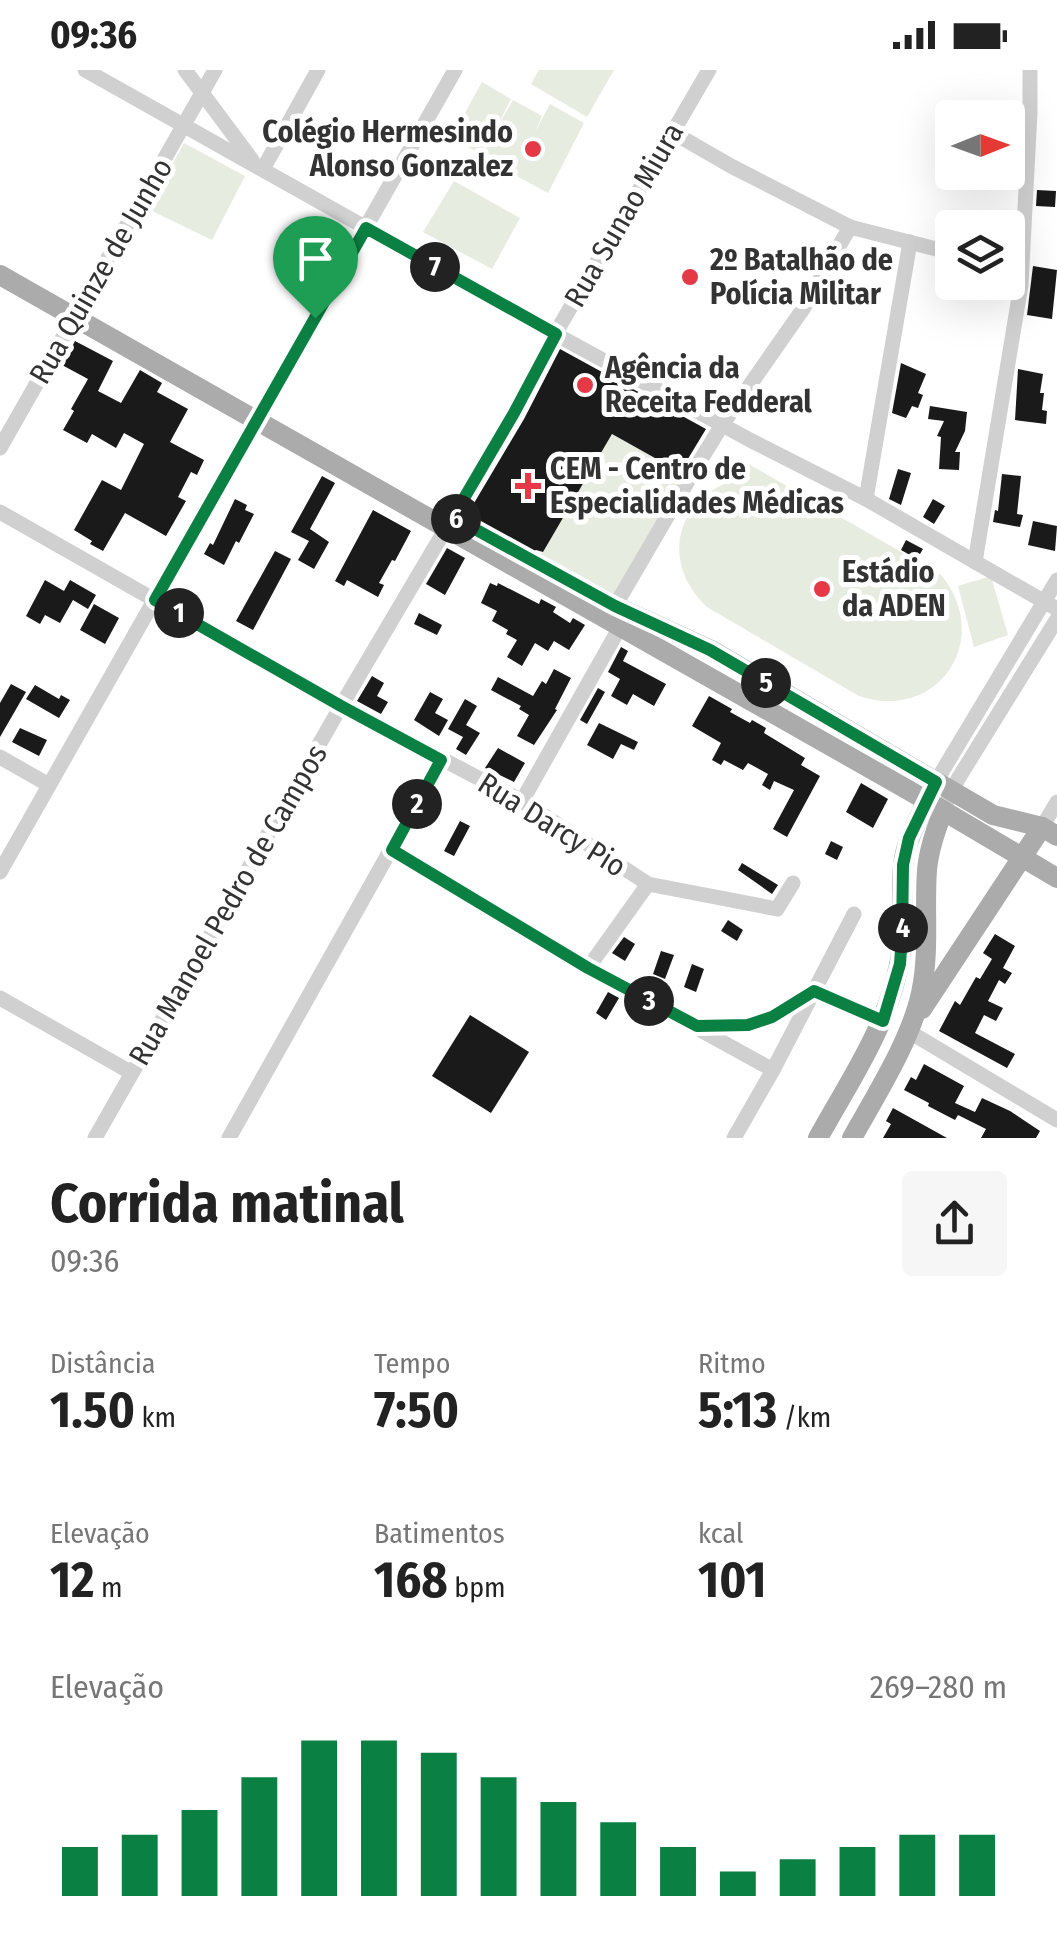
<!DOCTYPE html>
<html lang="pt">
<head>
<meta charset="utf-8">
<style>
  :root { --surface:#fff; --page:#f6f6f6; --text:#222; --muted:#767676; --accent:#0b8043 }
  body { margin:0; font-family:"Fira Sans Condensed",sans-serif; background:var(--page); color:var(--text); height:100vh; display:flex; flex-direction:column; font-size:38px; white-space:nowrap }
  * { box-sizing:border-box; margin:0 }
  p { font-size:32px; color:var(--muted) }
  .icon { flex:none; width:55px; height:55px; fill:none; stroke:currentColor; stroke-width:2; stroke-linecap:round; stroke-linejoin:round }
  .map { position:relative; height:1068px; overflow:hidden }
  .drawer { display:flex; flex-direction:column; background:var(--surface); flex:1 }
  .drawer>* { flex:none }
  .needle { width:65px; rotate:89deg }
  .controls { position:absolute; left:935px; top:30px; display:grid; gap:20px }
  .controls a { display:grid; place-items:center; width:90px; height:90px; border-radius:10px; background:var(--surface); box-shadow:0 10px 40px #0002; font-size:50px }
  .pin { position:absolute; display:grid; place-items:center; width:85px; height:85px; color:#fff; margin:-102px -42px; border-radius:50% 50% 50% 0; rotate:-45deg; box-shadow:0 0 10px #0007 }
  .pin .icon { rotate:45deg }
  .km { position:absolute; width:50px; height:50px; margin:-25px; border-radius:50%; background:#222; color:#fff; font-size:28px; line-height:50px; text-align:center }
  .round { display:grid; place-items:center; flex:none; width:105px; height:105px; border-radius:10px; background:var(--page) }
  .summary { display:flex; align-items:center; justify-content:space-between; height:170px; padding:0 50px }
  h1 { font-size:55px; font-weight:700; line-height:75px }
  .metrics { display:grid; grid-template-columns:repeat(3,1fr); gap:15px; height:170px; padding:10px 50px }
  .metrics div { display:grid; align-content:center }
  .metrics b { font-size:50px; font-weight:700 }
  .metrics small { font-size:28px; font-weight:400 }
  .metrics p { font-size:28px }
  .chart { height:280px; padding:20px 50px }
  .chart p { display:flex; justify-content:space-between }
  .chart svg { width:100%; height:180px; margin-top:10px; stroke:var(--accent); stroke-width:6 }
  .status { display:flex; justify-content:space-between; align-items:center; height:70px; padding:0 50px; background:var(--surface); direction:ltr }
  .status svg { height:28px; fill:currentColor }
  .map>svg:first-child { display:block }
</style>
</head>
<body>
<div class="status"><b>09:36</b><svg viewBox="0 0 49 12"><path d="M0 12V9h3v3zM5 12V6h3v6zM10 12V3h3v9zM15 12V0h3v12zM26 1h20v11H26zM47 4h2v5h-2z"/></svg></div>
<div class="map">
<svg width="1057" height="1068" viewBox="0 0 1057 1068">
  <rect width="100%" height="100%" fill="#fff"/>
  <!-- green -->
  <g fill="#e6ecdf">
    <path d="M539,0H614L587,47L531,14Z"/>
    <path d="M482,12L511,29L495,61L513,30L542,46L535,62L550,34L584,53L548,123L513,104L514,102L451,68Z"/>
    <path d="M184,73L245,106L212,170L148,139Z"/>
    <path d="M454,111L520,148L492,199L423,162Z"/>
    <path d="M612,364L685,404L613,530L537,491Z"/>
    <path d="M740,389L941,505C994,569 938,653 859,626L707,537C655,489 680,417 749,407L735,398Z"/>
    <path d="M991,506L1008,565L974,577L958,516Z"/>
  </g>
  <!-- building -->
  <g fill="#1a1a1a">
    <path d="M1037,120L1056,121L1055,137L1036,136Z"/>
    <path d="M1033,196L1057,200L1052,249L1027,245Z"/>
    <path d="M75,271L113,291L98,321L121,333L140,300L162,313L157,322L188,339L170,372L204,390L197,405L191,402L178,427L186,431L166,466L125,443L103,481L90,474L92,471L74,460L102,410L121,420L144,374L124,363L116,378L92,364L87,373L63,360L74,341L71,339L88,309L62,295Z"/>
    <path d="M560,279L706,359L680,402L612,364L543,482L536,480L527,485L464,450L524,349Z"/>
    <path d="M901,293L926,304L918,323L923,325L918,338L912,336L906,348L892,343Z"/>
    <path d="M1018,299L1043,304L1040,323H1044L1042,340L1047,341L1046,354L1015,350Z"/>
    <path d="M930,336L967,342L965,361L955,382H960L959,400L939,399L941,367L937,366L944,351L928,349Z"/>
    <path d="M898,399L911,403L901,435L889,429Z"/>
    <path d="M1002,404L1021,406L1017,444L1023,445L1020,457L993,452L995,440L998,441Z"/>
    <path d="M322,406L335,413L310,459L329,472L314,499L298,490L309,471L291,462Z"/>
    <path d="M235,429L247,435L245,440L254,444L239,473L236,471L224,495L204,484L210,473L213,475Z"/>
    <path d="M933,429L945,436L934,454L923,447Z"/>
    <path d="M373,440L411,461L395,491L392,490L379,513L384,515L378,527L347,510L344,516L335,511Z"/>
    <path d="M1033,451L1057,456L1055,481L1028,475Z"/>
    <path d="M906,470L923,479L917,489L901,480Z"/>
    <path d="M447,478L465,488L445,525L426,514Z"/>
    <path d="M275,481L291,489L253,560L236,551Z"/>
    <path d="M45,510L64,521L70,510L96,525L88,539L73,530L60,553L45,545L40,554L26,546Z"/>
    <path d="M490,513L497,516L498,513L539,534L541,529L556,537L553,542L570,553L573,548L585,555L569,580L554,571L548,581L535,573L522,596L507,587L517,570L506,564L508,560L492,551L497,541L481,533Z"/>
    <path d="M94,534L119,548L105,574L80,560Z"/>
    <path d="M419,543L442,555L437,565L414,554Z"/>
    <path d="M621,577L628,581L623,591L666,614L654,636L633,624L627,635L611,626L620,609L608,602Z"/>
    <path d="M554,599L571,608L555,639L557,640L534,675L517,666L529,645L519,639L521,636L491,620L498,607L533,626L542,611L546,614Z"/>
    <path d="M372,606L384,613L377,626L388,632L381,644L357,631Z"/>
    <path d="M11,614L26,622L0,667V633Z"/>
    <path d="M35,615L59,629L61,625L70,630L59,648L26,629Z"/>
    <path d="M598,618L605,622L587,654L580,650Z"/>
    <path d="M430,622L443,629L435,643L448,650L439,666L414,650Z"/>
    <path d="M709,626L732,639L730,642L750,653L752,650L766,658L764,663L805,688L801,695L820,706L787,767L773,759L794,720L774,711L770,720L762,715L768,704L748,693L743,700L724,690L721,695L712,690L721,673L692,656Z"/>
    <path d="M465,629L477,636L466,655L480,663L466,685L456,679L463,667L448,659Z"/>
    <path d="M599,653L638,672L634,680L621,674L613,689L587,675Z"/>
    <path d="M20,658L47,670L39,686L12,672Z"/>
    <path d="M498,678L525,693L514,712L485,698Z"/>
    <path d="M861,713L888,729L873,758L846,742Z"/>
    <path d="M460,751L470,756L454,786L444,781Z"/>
    <path d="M831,771L843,777L837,790L825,784Z"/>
    <path d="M742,793L778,815L772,824L738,800Z"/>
    <path d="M728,850L743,860L737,871L721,861Z"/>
    <path d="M995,864L1015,876L1003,898L1012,903L1005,914L999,910L988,931L1003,938L996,951L984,945L975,963L1015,984L1007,998L939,961L955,931L960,935L976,907L980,909L992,889L983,883Z"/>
    <path d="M624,867L635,874L625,891L612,883Z"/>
    <path d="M661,881L674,885L665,909L653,904Z"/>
    <path d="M692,894L704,899L696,922L684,917Z"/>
    <path d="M608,922L619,928L606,950L596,943Z"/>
    <path d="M470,945L529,982L491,1043L432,1006Z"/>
    <path d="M924,994L964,1016L955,1033L975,1042L982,1028L1010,1041L1040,1061L1036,1068H981L986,1059L958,1045L955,1050L928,1036L929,1033L904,1020L911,1007L916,1010Z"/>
    <path d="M893,1038L947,1068H883L891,1054L886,1051Z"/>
  </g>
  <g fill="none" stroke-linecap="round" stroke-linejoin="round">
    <!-- minor -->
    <g stroke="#d0d0d0" stroke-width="15">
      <path d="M85,0L555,264L750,370L866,429L1057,539"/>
      <path d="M185,0L252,90"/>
      <path d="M672,62L731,96L850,157L952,183"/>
      <path d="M263,99L318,0"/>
      <path d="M0,378L215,0"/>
      <path d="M866,429L910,172"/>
      <path d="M0,442L341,636L522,731L648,814L777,839L793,813"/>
      <path d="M975,492L1021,215L1030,42V0"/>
      <path d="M615,536L692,404L722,355L803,239L850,157"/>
      <path d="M0,687L49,715"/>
      <path d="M948,730L958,709L1057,549"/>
      <path d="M522,731L620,557"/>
      <path d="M927,731L943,700L1057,510"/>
      <path d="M1042,757L1057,732"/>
      <path d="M392,781L588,898L773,1000"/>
      <path d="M0,802L455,0"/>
      <path d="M588,898L648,814"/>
      <path d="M813,921L883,951"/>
      <path d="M0,928L132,1003"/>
      <path d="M697,957L748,955L772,947L810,923"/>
      <path d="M908,961L1057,1050"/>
      <path d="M95,1068L341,636L514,343L555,264L709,0"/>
      <path d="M229,1068L441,690"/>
      <path d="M734,1068L773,1000L854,844"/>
    </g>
    <!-- major -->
    <g stroke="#ababab" stroke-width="20">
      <path d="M0,205L910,721L1057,808"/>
      <path d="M537,494L615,536L711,580L993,745L1042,757L1057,766"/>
      <path d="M922,939L1042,757"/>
      <path d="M818,1068C849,1012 886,959 899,895C906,862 900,829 903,796C905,772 917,752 927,731"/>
      <path d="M852,1068C876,1025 911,970 921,923C930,881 924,841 927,800C929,779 936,760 943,740"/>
    </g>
  </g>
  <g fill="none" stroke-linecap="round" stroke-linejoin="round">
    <!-- route casing -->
    <g stroke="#fff" stroke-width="20">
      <path id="route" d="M366,158L556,264L514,343L453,447L615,536L710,580L936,712L909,768L903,795L902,866L900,894L883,951L814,921L772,947L748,955L697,956L588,898L392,780L441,690L341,636L155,530Z"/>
    </g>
    <!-- route -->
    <use href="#route" stroke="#0b8043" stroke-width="12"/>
  </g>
  <!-- markers -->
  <g fill="#e63946" stroke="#fff" stroke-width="4">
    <circle cx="533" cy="79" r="10"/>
    <circle cx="690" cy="207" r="10"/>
    <circle cx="585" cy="315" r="10"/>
    <path d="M523 401h10v10h10v10h-10v10h-10v-10h-10v-10h10z"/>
    <circle cx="822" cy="519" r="10"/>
  </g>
  <g text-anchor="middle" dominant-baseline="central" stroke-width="10" stroke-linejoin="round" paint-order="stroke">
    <!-- poi labels -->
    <g font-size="30" font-weight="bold" fill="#333" stroke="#fff" text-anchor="start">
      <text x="513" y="62" text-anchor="end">Colégio Hermesindo<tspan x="513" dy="34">Alonso Gonzalez</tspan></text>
      <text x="710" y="190">2º Batalhão de<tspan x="710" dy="34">Polícia Militar</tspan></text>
      <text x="605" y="298">Agência da<tspan x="605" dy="34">Receita Fedderal</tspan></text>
      <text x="550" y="399">CEM - Centro de<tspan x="550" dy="34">Especialidades Médicas</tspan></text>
      <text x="842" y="502">Estádio<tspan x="842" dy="34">da ADEN</tspan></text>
    </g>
    <!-- street labels -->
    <g font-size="30" fill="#333" stroke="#fff">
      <text transform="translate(624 145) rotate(-60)">Rua Sunao Miura</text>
      <text transform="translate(101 201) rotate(-60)">Rua Quinze de Junho</text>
      <text transform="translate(552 755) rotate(32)">Rua Darcy Pio</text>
      <text transform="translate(228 835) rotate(-60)">Rua Manoel Pedro de Campos</text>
    </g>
  </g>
</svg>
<div class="controls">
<a><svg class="needle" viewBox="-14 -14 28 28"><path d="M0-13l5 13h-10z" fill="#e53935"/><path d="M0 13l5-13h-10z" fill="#767676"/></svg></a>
<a><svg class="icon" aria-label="layers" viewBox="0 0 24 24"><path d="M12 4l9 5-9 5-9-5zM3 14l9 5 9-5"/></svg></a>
</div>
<div class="pin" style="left:315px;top:248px;background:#1e9e55"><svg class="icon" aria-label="arrive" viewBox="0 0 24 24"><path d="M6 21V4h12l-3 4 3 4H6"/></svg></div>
<b class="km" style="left:179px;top:543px">1</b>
<b class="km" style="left:417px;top:734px">2</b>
<b class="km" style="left:649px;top:931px">3</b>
<b class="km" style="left:903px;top:858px">4</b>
<b class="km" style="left:766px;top:613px">5</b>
<b class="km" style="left:456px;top:449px">6</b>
<b class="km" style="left:435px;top:197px">7</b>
</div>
<section class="drawer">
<div class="summary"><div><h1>Corrida matinal</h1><p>09:36</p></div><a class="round"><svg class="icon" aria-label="share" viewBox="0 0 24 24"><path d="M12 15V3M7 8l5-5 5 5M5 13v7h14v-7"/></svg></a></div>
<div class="metrics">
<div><p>Distância</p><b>1.50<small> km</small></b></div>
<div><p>Tempo</p><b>7:50</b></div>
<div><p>Ritmo</p><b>5:13<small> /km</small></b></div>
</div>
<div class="metrics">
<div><p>Elevação</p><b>12<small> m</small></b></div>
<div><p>Batimentos</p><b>168<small> bpm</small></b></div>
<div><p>kcal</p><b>101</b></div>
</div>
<div class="chart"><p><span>Elevação</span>269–280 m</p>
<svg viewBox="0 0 160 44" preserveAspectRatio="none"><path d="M5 44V32M15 44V29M25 44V23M35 44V15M45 44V6M55 44V6M65 44V9M75 44V15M85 44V21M95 44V26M105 44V32M115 44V38M125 44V35M135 44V32M145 44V29M155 44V29"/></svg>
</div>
</section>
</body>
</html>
